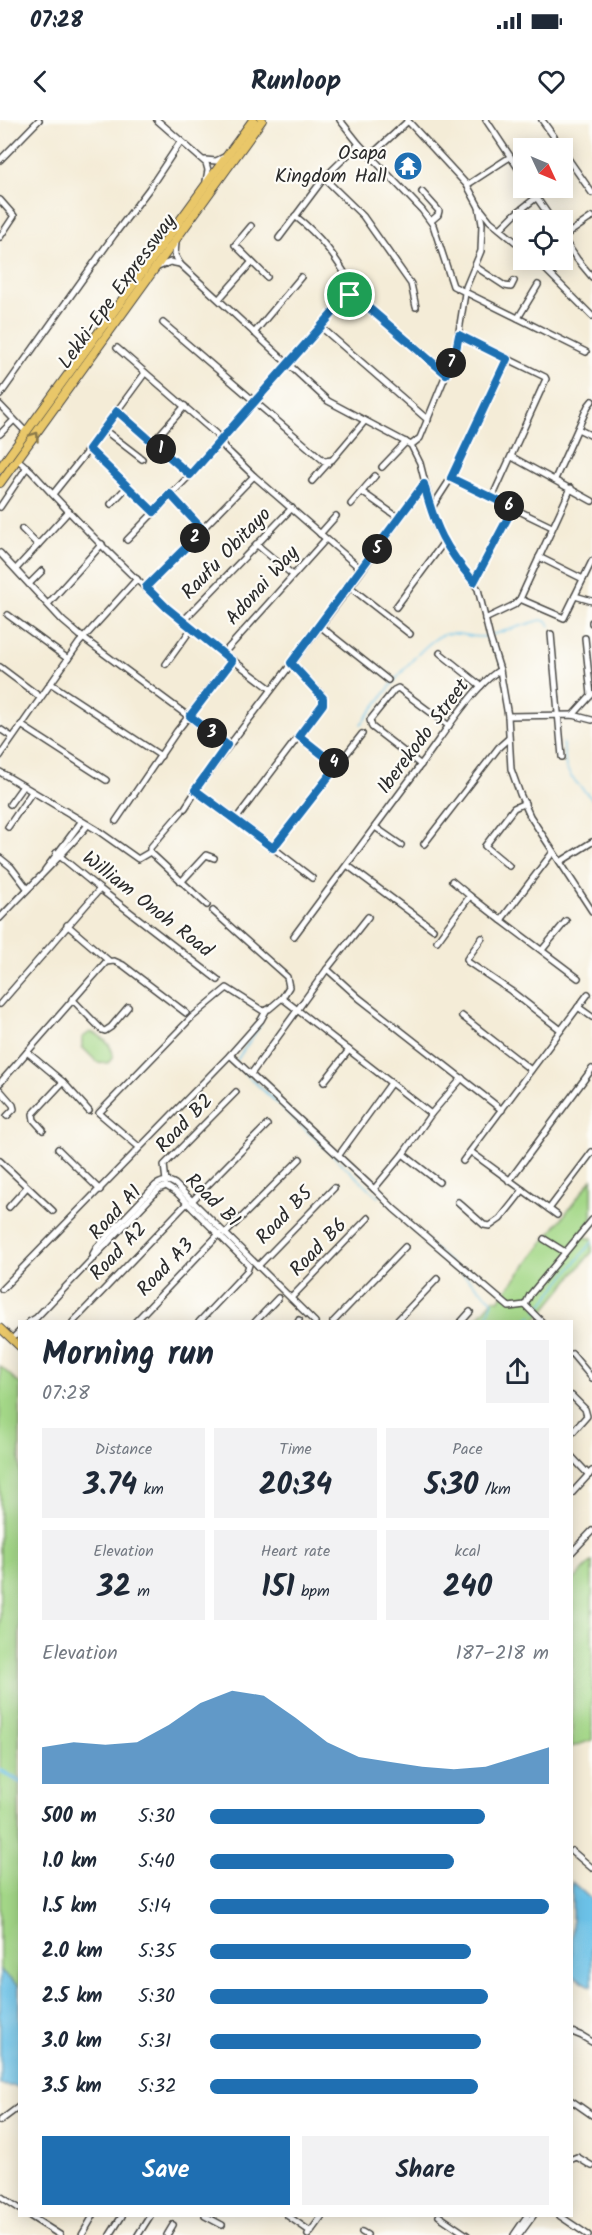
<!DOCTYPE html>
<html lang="en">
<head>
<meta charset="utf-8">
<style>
  :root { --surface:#fff; --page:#f2f2f3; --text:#1f2937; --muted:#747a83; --accent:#1f6fb2 }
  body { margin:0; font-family:Kalam,sans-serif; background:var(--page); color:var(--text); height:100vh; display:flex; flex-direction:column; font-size:22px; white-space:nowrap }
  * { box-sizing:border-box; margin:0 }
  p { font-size:20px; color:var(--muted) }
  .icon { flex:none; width:33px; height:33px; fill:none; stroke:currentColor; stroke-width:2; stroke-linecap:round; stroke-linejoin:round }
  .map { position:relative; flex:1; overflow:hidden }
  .sheet { position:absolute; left:18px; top:1200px; width:555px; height:897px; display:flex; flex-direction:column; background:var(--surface); border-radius:0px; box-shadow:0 3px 15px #0003 }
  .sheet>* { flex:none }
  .needle { width:39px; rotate:134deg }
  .tools { position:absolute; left:513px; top:18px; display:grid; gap:12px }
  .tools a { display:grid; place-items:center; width:60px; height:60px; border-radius:0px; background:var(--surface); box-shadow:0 3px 15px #0003; font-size:30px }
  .pin { position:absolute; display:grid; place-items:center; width:51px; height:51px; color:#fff; margin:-26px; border:3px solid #fff; border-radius:50%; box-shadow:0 2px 6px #0007 }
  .km { position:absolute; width:30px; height:30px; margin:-15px; border-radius:50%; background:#222; color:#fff; font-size:16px; line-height:30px; text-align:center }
  .round { display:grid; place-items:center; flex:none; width:63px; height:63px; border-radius:0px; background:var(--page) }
  .overview { display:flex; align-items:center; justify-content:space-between; height:102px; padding:0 24px }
  h1 { font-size:33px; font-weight:700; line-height:45px }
  .figures { display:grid; grid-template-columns:repeat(3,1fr); gap:9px; height:102px; padding:6px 24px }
  .figures div { display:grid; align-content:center; border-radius:0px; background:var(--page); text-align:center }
  .figures b { font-size:30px; font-weight:700 }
  .figures small { font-size:16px; font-weight:400 }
  .figures p { font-size:16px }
  .chart { height:168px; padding:12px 24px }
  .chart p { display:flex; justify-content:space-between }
  .chart svg { width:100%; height:108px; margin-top:6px; fill:var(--accent); opacity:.7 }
  .action { display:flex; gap:12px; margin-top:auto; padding:12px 24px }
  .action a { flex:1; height:69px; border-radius:0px; background:var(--accent); color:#fff; font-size:24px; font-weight:700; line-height:69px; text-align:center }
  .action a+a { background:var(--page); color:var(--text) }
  ul { padding:0 24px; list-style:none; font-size:20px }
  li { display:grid; grid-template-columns:96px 72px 1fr; align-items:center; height:45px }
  li i { height:15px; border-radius:8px; background:var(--accent) }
  .status { display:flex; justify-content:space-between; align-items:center; height:42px; padding:0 30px; background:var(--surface); direction:ltr }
  .status svg { height:16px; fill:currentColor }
  header { display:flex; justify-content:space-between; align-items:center; height:78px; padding:0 24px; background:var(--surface); font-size:27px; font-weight:700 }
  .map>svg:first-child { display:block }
</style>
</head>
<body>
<div class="status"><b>07:28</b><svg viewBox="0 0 49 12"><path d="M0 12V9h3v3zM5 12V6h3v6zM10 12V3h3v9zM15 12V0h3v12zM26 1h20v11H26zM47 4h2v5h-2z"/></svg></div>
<header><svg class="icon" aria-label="back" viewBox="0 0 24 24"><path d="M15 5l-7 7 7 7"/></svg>Runloop<svg class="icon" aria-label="heart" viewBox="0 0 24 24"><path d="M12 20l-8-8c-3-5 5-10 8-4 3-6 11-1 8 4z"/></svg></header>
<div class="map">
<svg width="592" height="2115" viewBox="0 0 592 2115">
  <rect width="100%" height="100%" fill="#fdfcf7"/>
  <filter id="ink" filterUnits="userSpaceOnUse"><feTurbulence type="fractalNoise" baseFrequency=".0167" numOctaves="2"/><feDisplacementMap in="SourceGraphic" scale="12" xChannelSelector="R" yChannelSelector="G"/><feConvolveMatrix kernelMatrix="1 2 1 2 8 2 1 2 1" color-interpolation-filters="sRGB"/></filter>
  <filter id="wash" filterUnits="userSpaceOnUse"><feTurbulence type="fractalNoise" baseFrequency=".008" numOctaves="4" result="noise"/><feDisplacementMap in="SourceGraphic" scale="24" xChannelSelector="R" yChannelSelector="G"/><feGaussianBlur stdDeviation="1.35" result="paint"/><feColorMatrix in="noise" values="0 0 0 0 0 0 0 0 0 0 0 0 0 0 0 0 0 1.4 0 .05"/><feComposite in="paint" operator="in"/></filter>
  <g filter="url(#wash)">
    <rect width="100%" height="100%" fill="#f4ecd7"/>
    <!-- green -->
    <g fill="#a4d888" stroke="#68825a" stroke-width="1.5">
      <path d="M90,912C101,914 113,926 113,937L108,943L97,942L82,927V918Z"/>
      <path d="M592,1059V1099L582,1113L587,1118H592V1132L542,1193L535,1201L474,1202L494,1179L499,1180Z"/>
      <path d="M0,1246L20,1264L19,1867L0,1850Z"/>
      <path d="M592,1441V1620L572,1627V1462Z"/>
    </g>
    <!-- water -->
    <g fill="#6cc2e8" stroke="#4c768a" stroke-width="1.5">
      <path d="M572,1762L592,1780V1867L572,1855Z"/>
      <path d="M0,1850L19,1867L20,1967L0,1965Z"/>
    </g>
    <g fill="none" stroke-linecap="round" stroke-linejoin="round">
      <!-- stream -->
      <g stroke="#6cc2e8" stroke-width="1.5">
        <path d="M491,515L541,500L548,502L550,506"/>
        <path d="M361,604C377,585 423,518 446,514C461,511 474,520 487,516"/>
        <path d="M563,623L566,648L572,658L592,679"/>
        <path d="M237,940L261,904"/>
        <path d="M235,944L378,1077"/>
        <path d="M408,1105L493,1181L486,1200L488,1202"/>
        <path d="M536,1192L592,1122"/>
        <path d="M523,1202L532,1195"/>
      </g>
      <!-- canal -->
      <path stroke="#6cc2e8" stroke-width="4" d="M0,1650L20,1662"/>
    </g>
  </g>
  <g filter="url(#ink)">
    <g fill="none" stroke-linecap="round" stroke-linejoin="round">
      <!-- minor casing -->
      <g stroke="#494845" stroke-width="8">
        <g id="minor">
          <path d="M157,0L206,43L208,50L206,61"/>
          <path d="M340,0L359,24L422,90L433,105L453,166L586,232"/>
          <path d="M407,0L467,65L479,87L490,101L524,129"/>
          <path d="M486,0L524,57"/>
          <path d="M542,0L562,28"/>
          <path d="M562,30L592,73"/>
          <path d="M370,36L408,1"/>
          <path d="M0,40L39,0"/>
          <path d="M205,40L216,41L224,37"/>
          <path d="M324,58L363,96L411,164L416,187"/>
          <path d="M467,65L510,37"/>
          <path d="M530,68L552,100"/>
          <path d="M422,72L439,91L438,95L431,101"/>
          <path d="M0,80L14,96L0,117"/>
          <path d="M295,96C321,116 337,139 353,167L357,168"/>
          <path d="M251,106L235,125L267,157"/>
          <path d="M500,109L514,95L537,77"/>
          <path d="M562,117L577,139L592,157"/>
          <path d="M563,117L592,97"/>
          <path d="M279,118L324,58L359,24"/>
          <path d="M176,122L175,135L180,144L328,281L411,325L420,343L436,406L444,422L478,469L490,518L500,550L508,596L511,649L520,674L530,696L592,791"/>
          <path d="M536,140L592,196"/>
          <path d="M158,147L170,142L180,144"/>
          <path d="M476,147L505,166L511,167L514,161"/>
          <path d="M219,179L251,143"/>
          <path d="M518,198L538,165"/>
          <path d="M163,203L324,341L332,340L365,301"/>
          <path d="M321,207L428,300"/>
          <path d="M254,213L301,157"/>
          <path d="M459,215L545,257L546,259L492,378"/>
          <path d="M117,228L216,314L225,328L254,356L362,450"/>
          <path d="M0,275L114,115L149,69L181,21"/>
          <path d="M0,285L26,312"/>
          <path d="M117,291L190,355"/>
          <path d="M103,309L142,339"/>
          <path d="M578,309L592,316"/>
          <path d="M0,314L14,300"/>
          <path d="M153,322L185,286"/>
          <path d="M411,325L420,318L456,230L466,167L481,131L482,104L479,87"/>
          <path d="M89,329L154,392"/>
          <path d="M512,337L592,381"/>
          <path d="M18,340L31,351C75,399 121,447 170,490C202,518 237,543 271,569"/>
          <path d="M382,347L406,322"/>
          <path d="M451,358L552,407"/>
          <path d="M555,359L588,286L592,281"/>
          <path d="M312,361L329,342"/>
          <path d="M362,372L399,398"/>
          <path d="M53,374L89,329L145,253"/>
          <path d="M170,374L203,410"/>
          <path d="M111,384L127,367"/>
          <path d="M351,384L375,356"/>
          <path d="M0,387L27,347"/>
          <path d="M431,389L451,358L507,239"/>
          <path d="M22,409L38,425"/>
          <path d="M320,414L336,396"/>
          <path d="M127,420L190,355L346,178L350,175L355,176L446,254"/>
          <path d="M256,424L293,455"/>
          <path d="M0,433L63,501L83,518L227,625"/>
          <path d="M539,437L583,459"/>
          <path d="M16,449L69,391"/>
          <path d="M474,462L513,388"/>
          <path d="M29,464L42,451"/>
          <path d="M146,467L254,356"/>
          <path d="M350,467L410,514"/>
          <path d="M575,476L592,481"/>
          <path d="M520,479L564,498L592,441"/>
          <path d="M48,484L102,424"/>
          <path d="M396,487L444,422"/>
          <path d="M8,495L68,539"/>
          <path d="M485,499L514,485L520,479L571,368"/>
          <path d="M183,501L292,388"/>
          <path d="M592,502V503"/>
          <path d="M320,506L388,560"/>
          <path d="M551,514L562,637"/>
          <path d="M585,518L591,575"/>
          <path d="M440,533L481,566"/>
          <path d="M223,534L326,419"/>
          <path d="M166,544L192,508"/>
          <path d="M0,547L40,577"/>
          <path d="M50,563L161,636"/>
          <path d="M573,595L592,574"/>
          <path d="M508,596L573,595L592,600"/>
          <path d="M21,605L106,660"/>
          <path d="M0,609L12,617"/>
          <path d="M299,616L337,646"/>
          <path d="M0,636L79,523L137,459"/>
          <path d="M421,645L372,607L370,600L394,570L398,568L449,606"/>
          <path d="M0,652L97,710L138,739L150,732V728L182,691"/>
          <path d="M10,684L23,666"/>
          <path d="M185,688L196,671"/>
          <path d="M236,699L323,584V578L320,573L291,543"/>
          <path d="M116,701L177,611L232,541"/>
          <path d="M8,707L32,672"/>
          <path d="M375,707L401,725"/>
          <path d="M424,724L499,627L508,619"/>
          <path d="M273,728L362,614"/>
          <path d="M150,732L207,785"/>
          <path d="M56,733L100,769L218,860"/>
          <path d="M0,738L11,747L27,768"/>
          <path d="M560,742L592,722"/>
          <path d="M347,745L433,809"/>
          <path d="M509,746L485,726L514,688L525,683"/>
          <path d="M45,750L81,702"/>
          <path d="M312,758L236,699L196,671V669L350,467L424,364"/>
          <path d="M452,761L470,776"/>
          <path d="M181,762L206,735L214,738"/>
          <path d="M213,791L287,857L289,867L282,878"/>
          <path d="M0,798C29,767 60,738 88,705"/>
          <path d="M501,800L578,858"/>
          <path d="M67,805L109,841"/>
          <path d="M294,816C337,758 379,701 422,643C440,619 475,564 500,550"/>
          <path d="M482,818L467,839L468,842L511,871L561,910"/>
          <path d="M437,821L470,776L501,800L553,732"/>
          <path d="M542,830L566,801"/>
          <path d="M327,849L359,878L502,990"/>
          <path d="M72,879L102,910L105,911L111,907L128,887"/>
          <path d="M0,884L100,769"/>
          <path d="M578,887L592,897"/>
          <path d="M462,896L531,950"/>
          <path d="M27,932L63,962L89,991"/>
          <path d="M230,935L374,1069"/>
          <path d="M251,954L327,849L368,797"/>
          <path d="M324,962L349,930"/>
          <path d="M0,963L106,842L114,841L123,845L186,893"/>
          <path d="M0,970L13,985L14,989L7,996"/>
          <path d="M431,994L403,1034L374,1069L394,1089L509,1187L525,1185"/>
          <path d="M43,1010L34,1000L33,994L63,962"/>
          <path d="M139,1027L99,993L191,898L227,868L263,891L269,889L282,878L431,994L462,958"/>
          <path d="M58,1029L100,1070"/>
          <path d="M471,1032L557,1095"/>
          <path d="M403,1034L439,1062"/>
          <path d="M339,1035L391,963"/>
          <path d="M0,1041L53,1091"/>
          <path d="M463,1041L588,874"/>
          <path d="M166,1061L164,1045L236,972"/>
          <path d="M509,1061L592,949"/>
          <path d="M192,1081L267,1005"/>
          <path d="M458,1082L484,1105L490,1106L500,1099L523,1070"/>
          <path d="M9,1087L27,1067"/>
          <path d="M549,1089L592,1032"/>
          <path d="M225,1114L300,1039"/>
          <path d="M544,1119L565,1132"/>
          <path d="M94,1138L93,1134L97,1127L156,1065C162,1061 168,1059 175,1064L315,1202"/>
          <path d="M258,1146L334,1068"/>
          <path d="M2,1169L230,935L261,900L266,891"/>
          <path d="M291,1178L368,1098"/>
          <path d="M29,1202L36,1198L159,1069L166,1066L177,1073L249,1145L247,1151L199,1202"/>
          <path d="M73,1202L187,1083"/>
          <path d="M135,1202L219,1114"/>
          <path d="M255,1202L278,1178"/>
          <path d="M298,1202L299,1200"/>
          <path d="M333,1202L405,1127"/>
          <path d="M396,1202L437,1159"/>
          <path d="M461,1202L470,1192"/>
          <path d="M542,1202L525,1185L530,1175L592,1100"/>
          <path d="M12,1219L20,1211"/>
          <path d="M572,1234L592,1258"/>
          <path d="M572,1276L585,1289L587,1296L572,1313"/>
          <path d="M572,1337L589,1355"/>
          <path d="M572,1373L592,1351"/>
          <path d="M572,1432L592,1411"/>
          <path d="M572,1731L592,1748"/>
          <path d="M572,1912L582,1916L592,1922"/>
          <path d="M572,1981L592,1995"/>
          <path d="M0,2001L20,1986"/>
          <path d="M572,2039L577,2037L592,2046"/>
          <path d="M0,2076L20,2089"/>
          <path d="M30,2096L60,2115"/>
          <path d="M205,2096L222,2105"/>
          <path d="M288,2096L311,2112"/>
          <path d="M439,2096L467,2115"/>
          <path d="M560,2096L588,2115"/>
          <path d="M362,2112L367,2115"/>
          <path d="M82,2115L93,2096"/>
          <path d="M110,2115L122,2096"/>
          <path d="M138,2115L150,2096"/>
          <path d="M167,2115L173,2105"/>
          <path d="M308,2115L322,2096"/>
          <path d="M514,2115L527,2096"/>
          <path d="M519,2115L533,2096"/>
        </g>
      </g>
      <!-- major casing -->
      <g stroke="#494845" stroke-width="9">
        <path id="major" d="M0,1208L20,1227"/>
      </g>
      <!-- highway casing -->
      <g stroke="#494845" stroke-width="10">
        <g id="highway">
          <path d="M0,348L253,0"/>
          <path d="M0,363L262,0"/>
        </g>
      </g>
      <!-- minor -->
      <use href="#minor" stroke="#fff" stroke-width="5"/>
      <!-- major -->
      <use href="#major" stroke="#e9c769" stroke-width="7"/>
      <!-- highway -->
      <use href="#highway" stroke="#e9c769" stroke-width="8"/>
    </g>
    <!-- one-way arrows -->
    <defs><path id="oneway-chevron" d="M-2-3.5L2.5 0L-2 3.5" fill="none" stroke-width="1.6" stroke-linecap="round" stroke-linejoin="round" transform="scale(1.5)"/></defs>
    <use stroke="#8a794a" href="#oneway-chevron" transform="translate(35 316) rotate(-55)"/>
  </g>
  <g fill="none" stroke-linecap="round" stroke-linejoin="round" filter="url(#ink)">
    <!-- route casing -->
    <g stroke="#fff" stroke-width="12">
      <path id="route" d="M350,175L355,176L446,254L456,230L459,215L507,239L451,358L513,388L474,462C445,428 435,408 424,364L291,543L323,578V584L299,616L337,646L273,728L195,670L227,625L190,596L232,541L167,488L146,467L203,410L170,374L154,392L89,329L117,291L190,355L346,178Z"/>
    </g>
    <!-- route -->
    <use href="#route" stroke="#1f6fb2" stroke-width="8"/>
  </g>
  <!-- icons -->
  <defs>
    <g id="temple-disc" transform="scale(1.5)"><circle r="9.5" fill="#1f6fb2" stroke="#fdfcf7"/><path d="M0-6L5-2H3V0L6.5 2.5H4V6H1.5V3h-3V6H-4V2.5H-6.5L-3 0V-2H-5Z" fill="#fff"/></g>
  </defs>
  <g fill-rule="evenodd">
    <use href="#temple-disc" x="408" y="46"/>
  </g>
  <g text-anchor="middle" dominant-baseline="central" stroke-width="4.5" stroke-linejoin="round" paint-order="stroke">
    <!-- poi labels -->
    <g font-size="20" fill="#2b2b2b" stroke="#fdfcf7" text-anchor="end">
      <text x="387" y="34">Osapa<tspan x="387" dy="23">Kingdom Hall</tspan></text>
    </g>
    <!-- street labels -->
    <g font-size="20" fill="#2b2b2b" stroke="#fdfcf7">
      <text transform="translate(118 172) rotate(-54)">Lekki-Epe Expressway</text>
      <text transform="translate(227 434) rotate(-46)">Raufu Obitayo</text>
      <text transform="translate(263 466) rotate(-48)">Adonai Way</text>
      <text transform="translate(424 617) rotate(-53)">Iberekodo Street</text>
      <text transform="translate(147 785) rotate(38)">William Onoh Road</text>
      <text transform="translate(185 1004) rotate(-46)">Road B2</text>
      <text transform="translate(212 1081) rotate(44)">Road B1</text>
      <text transform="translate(116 1093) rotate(-47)">Road A1</text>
      <text transform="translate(285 1096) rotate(-46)">Road B5</text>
      <text transform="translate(319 1128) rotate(-46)">Road B6</text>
      <text transform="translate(119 1132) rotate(-46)">Road A2</text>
      <text transform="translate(166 1148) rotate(-46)">Road A3</text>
    </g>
  </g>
</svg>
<div class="tools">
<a><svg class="needle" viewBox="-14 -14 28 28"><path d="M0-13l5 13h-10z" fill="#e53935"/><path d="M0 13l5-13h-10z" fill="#747a83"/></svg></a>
<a><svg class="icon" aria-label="locate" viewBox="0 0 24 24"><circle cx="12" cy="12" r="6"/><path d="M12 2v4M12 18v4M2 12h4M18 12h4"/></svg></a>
</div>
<div class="pin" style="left:350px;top:175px;background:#1e9e55"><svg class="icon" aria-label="arrive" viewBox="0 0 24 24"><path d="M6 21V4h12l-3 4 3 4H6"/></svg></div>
<b class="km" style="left:161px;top:329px">1</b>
<b class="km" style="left:195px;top:418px">2</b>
<b class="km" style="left:212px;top:613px">3</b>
<b class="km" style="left:334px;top:643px">4</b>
<b class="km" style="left:377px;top:429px">5</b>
<b class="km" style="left:509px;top:386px">6</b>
<b class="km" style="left:451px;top:243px">7</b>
<section class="sheet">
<div class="overview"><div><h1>Morning run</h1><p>07:28</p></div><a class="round"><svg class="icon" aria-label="share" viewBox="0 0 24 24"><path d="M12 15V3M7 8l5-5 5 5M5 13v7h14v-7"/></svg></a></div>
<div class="figures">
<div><p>Distance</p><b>3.74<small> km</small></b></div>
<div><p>Time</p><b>20:34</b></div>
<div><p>Pace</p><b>5:30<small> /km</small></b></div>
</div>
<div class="figures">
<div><p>Elevation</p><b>32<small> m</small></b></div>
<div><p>Heart rate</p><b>151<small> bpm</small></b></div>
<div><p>kcal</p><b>240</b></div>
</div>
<div class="chart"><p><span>Elevation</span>187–218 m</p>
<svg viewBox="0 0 160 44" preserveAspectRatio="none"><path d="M0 44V29L10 27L20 28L30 27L40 20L50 11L60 6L70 8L80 17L90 27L100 33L110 35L120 37L130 38L140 37L150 33L160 29V44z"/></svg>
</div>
<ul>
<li><b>500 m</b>5:30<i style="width:81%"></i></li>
<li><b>1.0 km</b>5:40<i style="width:72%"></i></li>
<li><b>1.5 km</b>5:14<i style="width:100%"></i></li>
<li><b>2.0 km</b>5:35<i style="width:77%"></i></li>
<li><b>2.5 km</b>5:30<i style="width:82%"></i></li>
<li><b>3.0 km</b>5:31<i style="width:80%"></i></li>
<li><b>3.5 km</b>5:32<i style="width:79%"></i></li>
</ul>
<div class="action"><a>Save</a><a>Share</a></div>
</section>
</div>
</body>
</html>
